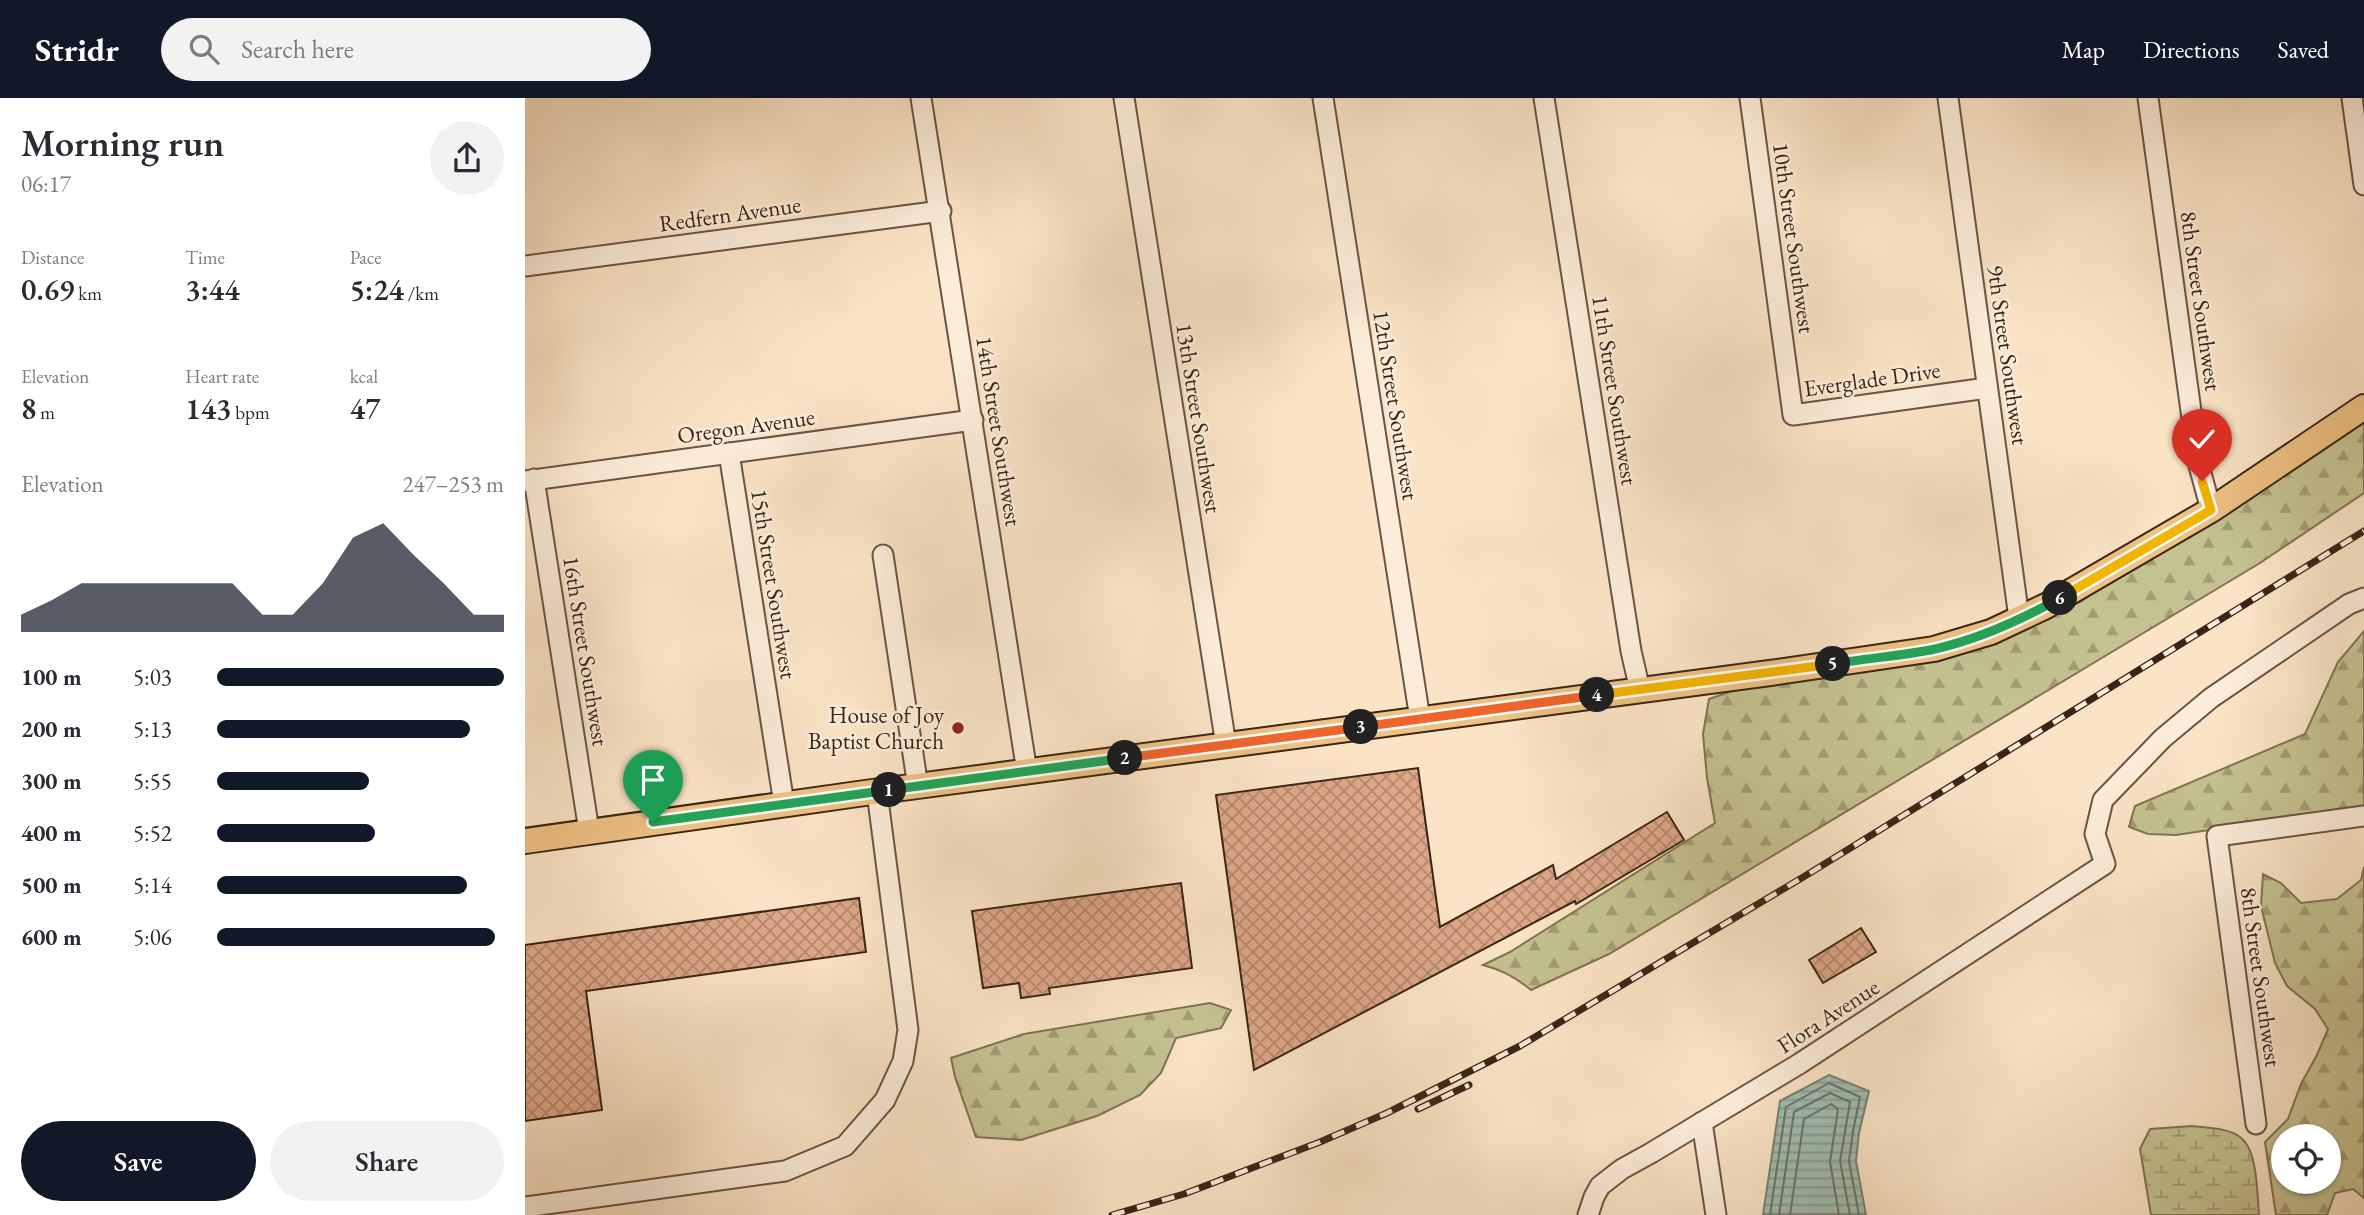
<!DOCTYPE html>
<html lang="en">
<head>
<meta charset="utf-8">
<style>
  :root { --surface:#fff; --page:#f2f2f3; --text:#2b2b33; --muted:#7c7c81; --accent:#111827 }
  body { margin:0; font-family:"EB Garamond",serif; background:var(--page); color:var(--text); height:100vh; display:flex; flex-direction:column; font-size:26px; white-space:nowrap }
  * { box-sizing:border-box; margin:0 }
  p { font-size:23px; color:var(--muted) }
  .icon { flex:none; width:38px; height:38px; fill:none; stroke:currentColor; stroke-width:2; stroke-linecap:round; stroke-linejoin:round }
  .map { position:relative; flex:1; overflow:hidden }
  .panel { display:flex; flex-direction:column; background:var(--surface); width:525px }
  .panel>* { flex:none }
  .controls { position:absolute; left:1746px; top:1026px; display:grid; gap:14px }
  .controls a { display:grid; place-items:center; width:70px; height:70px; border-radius:50%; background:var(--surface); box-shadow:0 2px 5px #0004; font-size:35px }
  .pin { position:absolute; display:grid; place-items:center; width:60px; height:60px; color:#fff; margin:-72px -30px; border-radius:50% 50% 50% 0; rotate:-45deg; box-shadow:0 0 7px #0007 }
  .pin .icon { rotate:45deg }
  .km { position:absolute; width:35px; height:35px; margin:-18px; border-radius:50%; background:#222; color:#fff; font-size:19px; line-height:35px; text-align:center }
  .round { display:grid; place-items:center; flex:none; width:74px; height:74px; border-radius:37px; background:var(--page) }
  .summary { display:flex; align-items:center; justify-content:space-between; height:119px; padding:0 21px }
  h1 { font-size:38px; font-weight:600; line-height:52px }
  .stats { display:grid; grid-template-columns:repeat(3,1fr); gap:10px; height:119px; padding:7px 21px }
  .stats div { display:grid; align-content:center }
  .stats b { font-size:30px; font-weight:600 }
  .stats small { font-size:19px; font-weight:400 }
  .stats p { font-size:19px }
  .chart { height:196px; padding:14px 21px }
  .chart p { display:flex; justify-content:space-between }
  .chart svg { width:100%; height:126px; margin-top:7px; fill:var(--accent); opacity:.7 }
  .button { display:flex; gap:14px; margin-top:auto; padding:14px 21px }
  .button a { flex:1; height:80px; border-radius:42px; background:var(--accent); color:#fff; font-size:28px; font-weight:600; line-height:80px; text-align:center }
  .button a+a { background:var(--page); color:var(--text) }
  ul { padding:0 21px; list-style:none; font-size:23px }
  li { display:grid; grid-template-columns:112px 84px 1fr; align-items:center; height:52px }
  li i { height:18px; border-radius:9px; background:var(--accent) }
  header { display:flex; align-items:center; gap:42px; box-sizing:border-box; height:98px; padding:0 35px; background:var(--accent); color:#fff }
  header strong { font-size:33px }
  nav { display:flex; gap:38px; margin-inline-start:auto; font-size:24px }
  .search { width:490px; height:63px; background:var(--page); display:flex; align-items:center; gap:18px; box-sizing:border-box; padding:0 24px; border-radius:38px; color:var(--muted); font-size:26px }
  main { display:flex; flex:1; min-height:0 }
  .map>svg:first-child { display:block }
</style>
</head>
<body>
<header>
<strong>Stridr</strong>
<div class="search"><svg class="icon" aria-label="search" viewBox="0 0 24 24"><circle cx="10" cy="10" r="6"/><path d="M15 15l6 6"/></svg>Search here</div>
<nav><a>Map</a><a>Directions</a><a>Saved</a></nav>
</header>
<main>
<section class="panel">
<div class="summary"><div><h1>Morning run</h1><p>06:17</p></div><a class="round"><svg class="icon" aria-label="share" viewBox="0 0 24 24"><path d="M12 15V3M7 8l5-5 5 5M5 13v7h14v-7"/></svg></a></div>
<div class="stats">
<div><p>Distance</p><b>0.69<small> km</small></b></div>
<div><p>Time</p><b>3:44</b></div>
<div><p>Pace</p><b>5:24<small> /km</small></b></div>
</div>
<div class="stats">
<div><p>Elevation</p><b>8<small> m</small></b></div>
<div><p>Heart rate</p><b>143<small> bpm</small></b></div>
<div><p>kcal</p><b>47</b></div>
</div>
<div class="chart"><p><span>Elevation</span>247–253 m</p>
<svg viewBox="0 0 160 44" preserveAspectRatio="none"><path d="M0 44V38L10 33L20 27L30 27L40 27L50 27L60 27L70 27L80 38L90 38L100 27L110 11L120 6L130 17L140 27L150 38L160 38V44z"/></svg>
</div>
<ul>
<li><b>100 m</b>5:03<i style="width:100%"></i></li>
<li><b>200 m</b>5:13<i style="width:88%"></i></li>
<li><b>300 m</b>5:55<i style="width:53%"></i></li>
<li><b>400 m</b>5:52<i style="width:55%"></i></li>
<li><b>500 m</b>5:14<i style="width:87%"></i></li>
<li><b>600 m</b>5:06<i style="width:97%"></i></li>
</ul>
<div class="button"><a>Save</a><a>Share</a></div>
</section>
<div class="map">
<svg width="1839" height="1117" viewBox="0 0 1839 1117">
  <defs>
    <pattern id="forest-firs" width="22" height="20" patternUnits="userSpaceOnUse" patternTransform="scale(1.75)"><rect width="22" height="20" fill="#c5c291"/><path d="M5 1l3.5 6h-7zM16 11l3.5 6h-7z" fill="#a19d75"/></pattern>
    <pattern id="wetland-marsh" width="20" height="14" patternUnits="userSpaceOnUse" patternTransform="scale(1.75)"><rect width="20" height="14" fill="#c5c291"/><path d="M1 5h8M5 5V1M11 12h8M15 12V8" fill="none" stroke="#a19d75"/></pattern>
    <pattern id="water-rules" width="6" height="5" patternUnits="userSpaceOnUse" patternTransform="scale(1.75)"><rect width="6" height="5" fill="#9fbfb3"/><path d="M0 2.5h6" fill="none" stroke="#839b91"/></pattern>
    <pattern id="building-cross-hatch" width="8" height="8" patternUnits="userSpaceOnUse" patternTransform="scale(1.75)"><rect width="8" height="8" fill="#dda788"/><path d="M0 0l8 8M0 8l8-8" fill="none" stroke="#b4886e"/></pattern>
  </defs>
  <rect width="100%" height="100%" fill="#fbe4c6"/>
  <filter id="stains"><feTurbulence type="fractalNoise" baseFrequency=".00286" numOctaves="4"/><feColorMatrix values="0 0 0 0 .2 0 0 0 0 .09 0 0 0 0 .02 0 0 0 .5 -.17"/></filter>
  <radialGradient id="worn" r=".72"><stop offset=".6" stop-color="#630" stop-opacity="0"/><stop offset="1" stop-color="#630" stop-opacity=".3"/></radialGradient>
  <!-- forest -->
  <g fill="url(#forest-firs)" stroke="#807354" stroke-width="2" fill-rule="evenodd">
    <path d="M1839,320V395L1735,465L1084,856L1006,892C991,879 977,872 958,867L985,854L1190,725L1182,680L1178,636L1184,601L1210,592L1380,563L1487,533L1557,503L1609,465Z"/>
    <path d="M1839,533V709L1651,737L1623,736L1604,729L1610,708L1780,636L1813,564Z"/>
    <path d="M1839,769V1100L1828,1091L1810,1095L1802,1117H1751L1740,1044L1763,1021L1776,986L1792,957L1803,931L1790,911L1762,888L1750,865L1736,808L1738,776L1756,785L1776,805L1812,801L1836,782ZM1759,1038H1804V1083H1759Z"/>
    <path d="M685,905L706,912L696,930L651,940L636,975L615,997L572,1018L496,1042L451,1039L430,979L426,960L499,936Z"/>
  </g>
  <!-- wetland -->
  <path fill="url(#wetland-marsh)" stroke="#807354" stroke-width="2" d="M1667,1028C1682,1030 1704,1030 1715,1039C1733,1052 1732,1096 1734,1117H1626L1615,1051L1625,1031Z"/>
  <!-- water -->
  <path fill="url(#water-rules)" stroke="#778175" stroke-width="2" d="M1304,977L1344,993L1334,1035L1331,1063L1341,1117H1238L1255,1003Z"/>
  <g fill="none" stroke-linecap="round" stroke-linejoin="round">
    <!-- shore -->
    <g stroke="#6d7265" stroke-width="2">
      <path d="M1245,1117L1261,1009L1304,985L1335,999L1328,1033L1324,1063L1334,1117"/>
      <path d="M1254,1117L1269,1014L1305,995L1325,1004L1315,1063L1325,1117"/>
      <path d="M1265,1117L1279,1021L1306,1006L1313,1011L1305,1064L1314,1117"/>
    </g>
  </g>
  <!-- building -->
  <g fill="url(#building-cross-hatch)" stroke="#3b2417" stroke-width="2">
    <path d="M893,670L915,829L1028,767L1031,781L1142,714L1159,742L1051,806L1050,803L729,972L691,697Z"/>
    <path d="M656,785L667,870L524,890L525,896L496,900L494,885L458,890L447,813Z"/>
    <path d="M334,800L341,854L61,893L77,1012L0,1023V847Z"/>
    <path d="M1336,830L1351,854L1298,885L1284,862Z"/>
  </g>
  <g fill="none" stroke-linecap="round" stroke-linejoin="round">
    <!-- minor casing -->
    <g stroke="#6b5443" stroke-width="23">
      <g id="minor">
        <path d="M396,0L502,674"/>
        <path d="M599,0L701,647"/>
        <path d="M798,0L895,621"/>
        <path d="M1019,0L1106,553L1115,592"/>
        <path d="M1225,0L1268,317L1462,290"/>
        <path d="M1423,0L1494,520"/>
        <path d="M1623,0L1673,364L1686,412"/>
        <path d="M1827,0L1839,87"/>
        <path d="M0,168L416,113"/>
        <path d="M204,355L259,706"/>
        <path d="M9,381L64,733"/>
        <path d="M0,383L448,322"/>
        <path d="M358,457L393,689"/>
        <path d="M1177,1024L1191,1117"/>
        <path d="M1731,1026L1692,738L1839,718"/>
        <path d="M0,1109L260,1073L320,1048L360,1002L378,963L383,932L352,694"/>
        <path d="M1063,1117L1069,1099L1075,1088L1097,1071L1126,1055L1274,966L1580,766L1570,736L1578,702L1638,640L1686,600L1824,506L1839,500"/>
      </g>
    </g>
    <!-- major casing -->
    <g stroke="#3b2417" stroke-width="28">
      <path id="major" d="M0,743L340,695L1245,575L1409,551L1466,534L1521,508L1686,412L1839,309"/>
    </g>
    <!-- minor -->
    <use href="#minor" stroke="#fcedda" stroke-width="19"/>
    <!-- major -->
    <use href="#major" stroke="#eec283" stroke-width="24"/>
    <!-- rail casing -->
    <g stroke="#3b2417" stroke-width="7">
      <g id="rail">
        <path d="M893,1011L944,987"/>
        <path d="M587,1117L659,1096L795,1044L862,1015L995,948L1280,778L1839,433"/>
      </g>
    </g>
    <!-- rail -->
    <use href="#rail" stroke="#fcedda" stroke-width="4.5" stroke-dasharray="13" stroke-linecap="butt"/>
  </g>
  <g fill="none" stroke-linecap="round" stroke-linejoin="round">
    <!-- split-1 casing -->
    <g stroke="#fff" stroke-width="14">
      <path id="split-1" d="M128,724L364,692"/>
    </g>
    <!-- split-2 casing -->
    <g stroke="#fff" stroke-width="14">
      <path id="split-2" d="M364,692L600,660"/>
    </g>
    <!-- split-3 casing -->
    <g stroke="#fff" stroke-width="14">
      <path id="split-3" d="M600,660L836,629"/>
    </g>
    <!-- split-4 casing -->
    <g stroke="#fff" stroke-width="14">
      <path id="split-4" d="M836,629L1072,597"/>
    </g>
    <!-- split-5 casing -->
    <g stroke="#fff" stroke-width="14">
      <path id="split-5" d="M1072,597L1308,566"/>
    </g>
    <!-- split-6 casing -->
    <g stroke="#fff" stroke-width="14">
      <path id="split-6" d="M1308,566C1342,560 1377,558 1410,551C1454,541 1496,522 1535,500"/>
    </g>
    <!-- split-7 casing -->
    <g stroke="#fff" stroke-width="14">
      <path id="split-7" d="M1535,500L1686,412L1677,383"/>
    </g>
    <!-- split-1 -->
    <use href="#split-1" stroke="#22a559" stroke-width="9"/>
    <!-- split-2 -->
    <use href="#split-2" stroke="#22a559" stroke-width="9"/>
    <!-- split-3 -->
    <use href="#split-3" stroke="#f0652b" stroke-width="9"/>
    <!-- split-4 -->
    <use href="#split-4" stroke="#f0652b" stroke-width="9"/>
    <!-- split-5 -->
    <use href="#split-5" stroke="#f5b400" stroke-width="9"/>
    <!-- split-6 -->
    <use href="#split-6" stroke="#22a559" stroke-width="9"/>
    <!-- split-7 -->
    <use href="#split-7" stroke="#f5b400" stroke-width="9"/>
  </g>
  <!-- markers -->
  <circle fill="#8f2418" stroke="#fcedda" stroke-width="2.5" cx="433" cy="630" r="7"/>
  <g text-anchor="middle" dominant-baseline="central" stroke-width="5" stroke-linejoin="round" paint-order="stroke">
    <!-- street labels -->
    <g font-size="23" fill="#3b2417" stroke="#fcedda">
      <text transform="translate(205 116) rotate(-8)">Redfern Avenue</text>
      <text transform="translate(1269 140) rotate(82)">10th Street Southwest</text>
      <text transform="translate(1676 203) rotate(82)">8th Street Southwest</text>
      <text transform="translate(1483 257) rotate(82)">9th Street Southwest</text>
      <text transform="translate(1347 281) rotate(-8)">Everglade Drive</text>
      <text transform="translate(1090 292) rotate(81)">11th Street Southwest</text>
      <text transform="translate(871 307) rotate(81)">12th Street Southwest</text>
      <text transform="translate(674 320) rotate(81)">13th Street Southwest</text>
      <text transform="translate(221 328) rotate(-8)">Oregon Avenue</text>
      <text transform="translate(474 333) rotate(81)">14th Street Southwest</text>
      <text transform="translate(249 486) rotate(81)">15th Street Southwest</text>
      <text transform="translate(61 553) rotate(81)">16th Street Southwest</text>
      <text transform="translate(1736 879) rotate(82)">8th Street Southwest</text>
      <text transform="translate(1303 918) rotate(-33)">Flora Avenue</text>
    </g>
    <!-- poi labels -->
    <g font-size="23" fill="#3b2417" stroke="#fcedda" text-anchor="end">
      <text x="419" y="617">House of Joy<tspan x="419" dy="26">Baptist Church</tspan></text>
    </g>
  </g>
  <rect width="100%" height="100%" filter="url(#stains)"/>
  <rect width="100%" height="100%" fill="url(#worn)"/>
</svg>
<div class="controls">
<a><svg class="icon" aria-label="locate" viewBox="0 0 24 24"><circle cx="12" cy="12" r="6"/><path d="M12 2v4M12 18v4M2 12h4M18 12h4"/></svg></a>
</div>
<div class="pin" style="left:128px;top:724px;background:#1e9e55"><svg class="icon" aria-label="arrive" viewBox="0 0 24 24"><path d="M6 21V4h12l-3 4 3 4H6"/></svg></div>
<div class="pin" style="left:1677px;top:383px;background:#d93025"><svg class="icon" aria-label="check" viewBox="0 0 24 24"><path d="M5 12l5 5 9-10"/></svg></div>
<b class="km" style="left:364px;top:692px">1</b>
<b class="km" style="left:600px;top:660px">2</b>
<b class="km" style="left:836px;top:629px">3</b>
<b class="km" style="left:1072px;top:597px">4</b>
<b class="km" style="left:1308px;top:566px">5</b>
<b class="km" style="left:1535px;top:500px">6</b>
</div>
</main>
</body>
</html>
